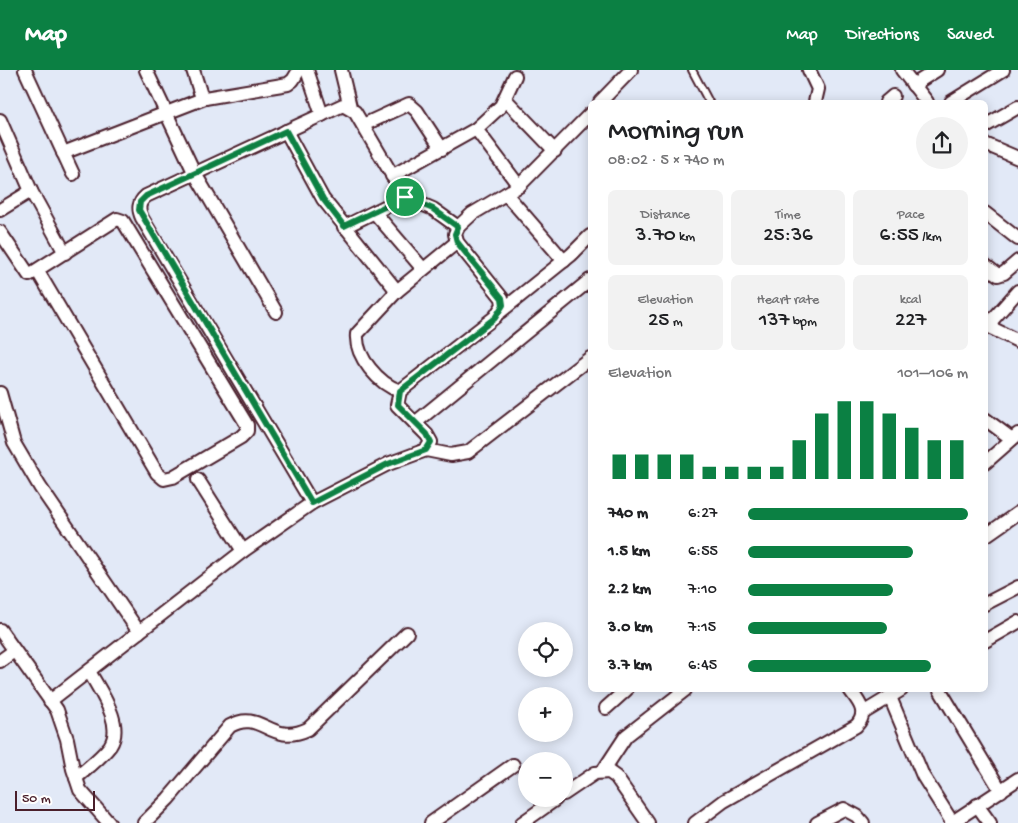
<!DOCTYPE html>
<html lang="en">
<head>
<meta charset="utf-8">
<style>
  :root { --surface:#fff; --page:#f2f2f2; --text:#202124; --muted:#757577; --accent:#0b8043 }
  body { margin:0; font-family:"Gochi Hand",sans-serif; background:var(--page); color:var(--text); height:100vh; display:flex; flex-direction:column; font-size:19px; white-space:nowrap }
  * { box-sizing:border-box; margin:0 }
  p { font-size:16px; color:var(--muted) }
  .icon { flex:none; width:28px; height:28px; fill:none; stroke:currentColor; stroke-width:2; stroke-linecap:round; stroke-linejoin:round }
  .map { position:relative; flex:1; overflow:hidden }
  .side { position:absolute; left:588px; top:30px; width:400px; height:592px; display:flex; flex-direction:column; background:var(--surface); border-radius:8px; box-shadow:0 2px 12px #0003 }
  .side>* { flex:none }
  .controls { position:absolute; left:518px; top:552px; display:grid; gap:10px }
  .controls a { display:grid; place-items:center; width:55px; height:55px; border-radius:50%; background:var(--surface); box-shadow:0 2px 12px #0003; font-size:25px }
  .scale { position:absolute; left:15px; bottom:12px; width:80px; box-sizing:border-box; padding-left:5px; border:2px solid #4a1f2b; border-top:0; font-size:14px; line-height:18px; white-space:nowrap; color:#4a1f2b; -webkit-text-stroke:4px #fff; paint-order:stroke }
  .pin { position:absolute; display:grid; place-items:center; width:42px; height:42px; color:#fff; margin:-21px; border:2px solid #fff; border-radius:50%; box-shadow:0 1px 5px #0007 }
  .round { display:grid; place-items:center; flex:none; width:52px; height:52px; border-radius:26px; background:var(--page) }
  .summary { display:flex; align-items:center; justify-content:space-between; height:85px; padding:0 20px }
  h1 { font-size:28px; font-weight:600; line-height:38px }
  .figures { display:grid; grid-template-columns:repeat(3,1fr); gap:8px; height:85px; padding:5px 20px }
  .figures div { display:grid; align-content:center; border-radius:8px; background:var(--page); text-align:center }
  .figures b { font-size:21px; font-weight:600 }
  .figures small { font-size:14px; font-weight:400 }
  .figures p { font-size:14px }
  .chart { height:140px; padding:10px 20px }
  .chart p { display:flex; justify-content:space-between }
  .chart svg { width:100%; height:90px; margin-top:5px; stroke:var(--accent); stroke-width:6 }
  ul { padding:0 20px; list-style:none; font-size:16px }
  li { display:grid; grid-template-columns:80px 60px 1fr; align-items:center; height:38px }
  li i { height:12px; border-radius:6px; background:var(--accent) }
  header { display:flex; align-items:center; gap:30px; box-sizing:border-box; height:70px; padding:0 25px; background:var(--accent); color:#fff }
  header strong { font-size:24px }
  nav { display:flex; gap:28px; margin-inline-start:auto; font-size:18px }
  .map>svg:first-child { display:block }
</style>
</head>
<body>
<header>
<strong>Map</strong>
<nav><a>Map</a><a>Directions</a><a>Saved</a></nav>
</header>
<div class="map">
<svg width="1018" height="753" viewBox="0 0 1018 753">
  <rect width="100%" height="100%" fill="#e2e9f7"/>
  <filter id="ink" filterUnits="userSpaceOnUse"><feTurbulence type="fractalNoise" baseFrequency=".02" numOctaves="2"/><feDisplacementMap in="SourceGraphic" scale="10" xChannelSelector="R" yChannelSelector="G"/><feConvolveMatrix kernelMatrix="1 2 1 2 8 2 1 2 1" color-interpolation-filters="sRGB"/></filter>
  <g filter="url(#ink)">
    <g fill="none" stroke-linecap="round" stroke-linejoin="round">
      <!-- lane casing -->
      <g stroke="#4a1f2b" stroke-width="10">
        <path id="lane" d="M692,0L709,32"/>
      </g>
      <!-- street casing -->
      <g stroke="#4a1f2b" stroke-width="16">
        <g id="street">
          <path d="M25,0L73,104"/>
          <path d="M146,0L194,102L276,242"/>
          <path d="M193,0L201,25L205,28L288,14L293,10L299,0"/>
          <path d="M307,0L322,45"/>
          <path d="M341,0L350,37"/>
          <path d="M809,0L818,19L815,32"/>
          <path d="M902,0L927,32"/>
          <path d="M913,15L937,0"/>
          <path d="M505,29L555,81"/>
          <path d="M600,32L631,0"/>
          <path d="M886,32L893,26"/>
          <path d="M951,32L1003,0"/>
          <path d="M0,50L31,121"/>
          <path d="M363,55L409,34L417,41L442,79"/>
          <path d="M985,56L1018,37"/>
          <path d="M476,59L519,116"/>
          <path d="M286,61L323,129L397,221"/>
          <path d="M985,74L1018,88"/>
          <path d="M63,83L205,28"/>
          <path d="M392,106L476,59L501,36L515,6"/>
          <path d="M506,124L564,191"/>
          <path d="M0,140L31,121L65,183"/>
          <path d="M375,143L423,199"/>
          <path d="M985,143L1018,169"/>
          <path d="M344,157L405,127"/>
          <path d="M0,162L29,205L117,149L123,151L247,355V361L241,367L173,407L164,409L157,403L37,200"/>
          <path d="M985,195L998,205L1004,203L1018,191"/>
          <path d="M500,242L571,185L590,166"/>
          <path d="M985,255L1018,271"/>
          <path d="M987,256L1018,221"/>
          <path d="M400,321C379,314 355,287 357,264L397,221L457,172"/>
          <path d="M0,323L14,373L40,417L139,562"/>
          <path d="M985,349L1012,369"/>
          <path d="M415,353L590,210"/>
          <path d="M426,380L451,385L468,382L590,288"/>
          <path d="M985,393L1018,364"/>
          <path d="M198,410L243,481"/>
          <path d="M312,433L142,148C138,139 138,133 146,126L343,35L355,42L405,127L433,139L458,157"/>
          <path d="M985,466L1018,443"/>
          <path d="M985,534L1018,517"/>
          <path d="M0,560L57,640L67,669L73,699L80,720L109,753"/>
          <path d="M985,571L1018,552"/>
          <path d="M0,591L14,581"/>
          <path d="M940,620L1001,721"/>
          <path d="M890,627L923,706L952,752"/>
          <path d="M50,631L243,481L312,433L388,394L426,380L431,372L427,365L397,335L400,321L495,247L503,235L502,228L457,172L455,164L458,157L472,144L519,116L590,44"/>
          <path d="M606,638L626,620"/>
          <path d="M863,643L901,620"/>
          <path d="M603,701L626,666L685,620"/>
          <path d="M76,708C87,698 101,688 110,676C125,654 99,620 89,601"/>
          <path d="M564,724L595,703L609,702L616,707L648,753"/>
          <path d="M977,735L990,753"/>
          <path d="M144,753L168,729L230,656C262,638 270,677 308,659L407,563"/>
          <path d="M431,753L513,695"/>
          <path d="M522,753L556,729"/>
          <path d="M695,753L724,731L856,656C869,643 859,632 850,620"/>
          <path d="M817,753L844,739L857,746L863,753"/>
          <path d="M951,753L1018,709"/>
        </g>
      </g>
      <!-- lane -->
      <use href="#lane" stroke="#fff" stroke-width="6"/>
      <!-- street -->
      <use href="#street" stroke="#fff" stroke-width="12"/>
    </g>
  </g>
  <g fill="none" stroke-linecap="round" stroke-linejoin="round" filter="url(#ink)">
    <!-- route casing -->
    <g stroke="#fff" stroke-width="10">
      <path id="route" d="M286,61L323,129L344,156L405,127L433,139L458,157L455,164L457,172L502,228L503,235L495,248L400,321L398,335L427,364L431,372L426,380L388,394L312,433L139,140L140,132L146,126Z"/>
    </g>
    <!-- route -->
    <use href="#route" stroke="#0b8043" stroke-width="6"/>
  </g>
</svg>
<div class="controls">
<a><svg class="icon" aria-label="locate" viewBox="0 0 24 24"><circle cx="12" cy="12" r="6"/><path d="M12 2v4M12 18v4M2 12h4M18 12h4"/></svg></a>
<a>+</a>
<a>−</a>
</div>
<div class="scale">50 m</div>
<div class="pin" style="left:405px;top:127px;background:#1e9e55"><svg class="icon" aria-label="arrive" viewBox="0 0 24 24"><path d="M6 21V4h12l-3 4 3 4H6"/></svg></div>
<section class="side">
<div class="summary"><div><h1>Morning run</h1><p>08:02 · 5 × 740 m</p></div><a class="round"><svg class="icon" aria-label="share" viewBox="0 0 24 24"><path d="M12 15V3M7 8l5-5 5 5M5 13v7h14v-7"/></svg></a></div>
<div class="figures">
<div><p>Distance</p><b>3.70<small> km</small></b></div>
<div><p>Time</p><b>25:36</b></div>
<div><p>Pace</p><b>6:55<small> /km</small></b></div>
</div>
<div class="figures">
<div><p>Elevation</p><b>25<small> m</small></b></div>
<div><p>Heart rate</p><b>137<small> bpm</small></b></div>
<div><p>kcal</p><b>227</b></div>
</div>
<div class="chart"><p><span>Elevation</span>101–106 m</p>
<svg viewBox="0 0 160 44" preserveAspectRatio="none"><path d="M5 44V32M15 44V32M25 44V32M35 44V32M45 44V38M55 44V38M65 44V38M75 44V38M85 44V25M95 44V12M105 44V6M115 44V6M125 44V12M135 44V19M145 44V25M155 44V25"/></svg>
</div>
<ul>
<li><b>740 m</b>6:27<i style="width:100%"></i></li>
<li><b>1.5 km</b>6:55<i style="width:75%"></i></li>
<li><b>2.2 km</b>7:10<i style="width:66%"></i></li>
<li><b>3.0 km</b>7:15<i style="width:63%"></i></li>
<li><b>3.7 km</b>6:45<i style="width:83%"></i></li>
</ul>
</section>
</div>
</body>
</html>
